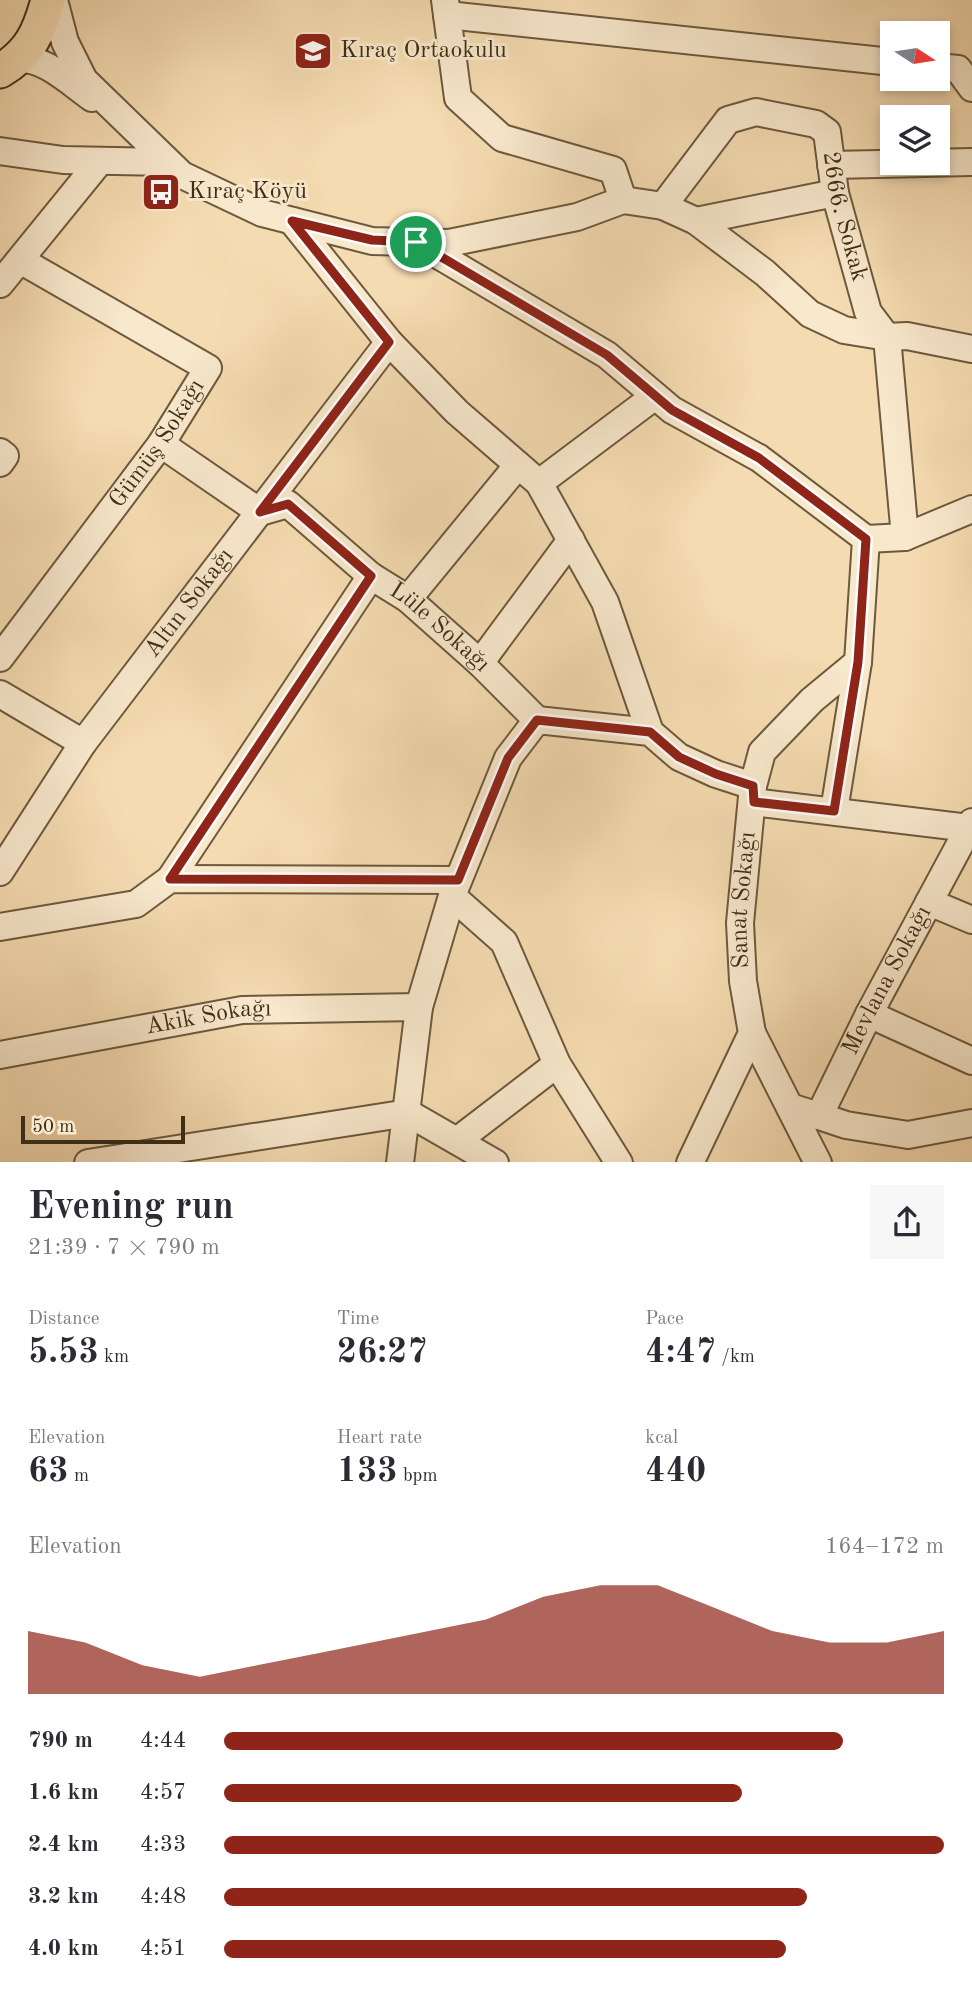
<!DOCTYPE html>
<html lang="en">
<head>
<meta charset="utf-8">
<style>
  :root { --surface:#fff; --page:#f7f7f7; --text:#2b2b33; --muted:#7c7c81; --accent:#8f2418 }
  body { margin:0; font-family:"Old Standard TT",serif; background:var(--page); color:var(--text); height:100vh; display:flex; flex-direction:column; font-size:26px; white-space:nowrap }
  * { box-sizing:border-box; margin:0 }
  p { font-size:23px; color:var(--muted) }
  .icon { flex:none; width:38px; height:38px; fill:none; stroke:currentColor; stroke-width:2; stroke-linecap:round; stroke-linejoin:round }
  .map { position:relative; height:1162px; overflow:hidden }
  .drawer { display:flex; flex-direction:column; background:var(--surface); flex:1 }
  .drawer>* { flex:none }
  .needle { width:46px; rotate:102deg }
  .tools { position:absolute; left:880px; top:21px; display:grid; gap:14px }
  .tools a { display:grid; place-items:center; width:70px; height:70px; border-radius:0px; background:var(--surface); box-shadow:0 4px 10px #0003; font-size:35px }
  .scale { position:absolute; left:21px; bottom:18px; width:164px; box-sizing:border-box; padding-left:7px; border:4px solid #402e16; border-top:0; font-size:19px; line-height:24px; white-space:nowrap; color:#402e16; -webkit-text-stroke:5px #f8e8cc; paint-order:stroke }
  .pin { position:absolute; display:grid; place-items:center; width:60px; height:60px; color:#fff; margin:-30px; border:4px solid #fff; border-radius:50%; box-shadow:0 2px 7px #0007 }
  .round { display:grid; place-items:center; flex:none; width:74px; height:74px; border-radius:0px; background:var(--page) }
  .headline { display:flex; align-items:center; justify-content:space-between; height:119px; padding:0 28px }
  h1 { font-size:38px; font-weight:600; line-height:52px }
  .stats { display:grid; grid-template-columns:repeat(3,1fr); gap:10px; height:119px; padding:7px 28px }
  .stats div { display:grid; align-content:center }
  .stats b { font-size:35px; font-weight:600 }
  .stats small { font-size:19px; font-weight:400 }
  .stats p { font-size:19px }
  .chart { height:196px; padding:14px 28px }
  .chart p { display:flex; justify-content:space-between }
  .chart svg { width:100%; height:126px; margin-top:7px; fill:var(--accent); opacity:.7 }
  ul { padding:0 28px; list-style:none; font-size:23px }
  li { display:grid; grid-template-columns:112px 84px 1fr; align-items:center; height:52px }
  li i { height:18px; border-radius:9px; background:var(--accent) }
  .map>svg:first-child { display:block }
</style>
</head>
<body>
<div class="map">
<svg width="972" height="1163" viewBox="0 0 972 1163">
  <rect width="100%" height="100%" fill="#f5dbb1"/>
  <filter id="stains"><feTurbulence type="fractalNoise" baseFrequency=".00286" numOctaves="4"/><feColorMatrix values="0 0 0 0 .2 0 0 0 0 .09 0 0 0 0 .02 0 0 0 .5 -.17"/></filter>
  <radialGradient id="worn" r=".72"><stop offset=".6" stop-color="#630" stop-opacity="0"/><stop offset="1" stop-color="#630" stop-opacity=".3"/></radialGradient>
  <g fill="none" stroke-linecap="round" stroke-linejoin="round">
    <!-- minor casing -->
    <g stroke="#6d593d" stroke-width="30">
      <g id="minor">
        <path d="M54,0L65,42L84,80L182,175L262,213L372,241L449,243L577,217L623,200L663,206L696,221L765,273L810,314L844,330L887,337L907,336L972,349"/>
        <path d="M445,0L458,98L502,138L613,170L623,200"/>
        <path d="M447,15L892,62"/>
        <path d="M17,60C41,54 73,85 92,98"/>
        <path d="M938,67L958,69L972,88"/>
        <path d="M0,151L63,160L167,162"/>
        <path d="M831,165L972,162"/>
        <path id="s1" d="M663,206L728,120L756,112L816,124L827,132L835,193L868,312L887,337L905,537"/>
        <path d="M292,221L389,342L457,412L539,483L605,602L650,732"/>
        <path d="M696,221L835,193"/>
        <path d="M418,243L607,355L672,410L759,458L866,539L905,537L972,509"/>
        <path d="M0,284L100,161"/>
        <path id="s2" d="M161,444L260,512L288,504L371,576L408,599L480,663L537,720"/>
        <path d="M0,452L5,456L0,463"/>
        <path d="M539,483L655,396"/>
        <path d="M408,599L518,465"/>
        <path id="s3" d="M0,658L161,444L208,368L20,260"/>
        <path d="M480,663L571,540"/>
        <path d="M0,694L83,743"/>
        <path d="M753,802L969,828"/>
        <path d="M834,811L858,662"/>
        <path id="s4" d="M0,872L83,743L389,342"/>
        <path d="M170,879L371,576"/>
        <path d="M452,896L504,942L557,1064L619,1163"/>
        <path d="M929,902L972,920"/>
        <path d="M0,927L136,904L170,879L458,880"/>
        <path d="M869,1014L972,1061"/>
        <path d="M752,1033L818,1163"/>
        <path id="s5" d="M0,1055L242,1010L419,1007"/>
        <path id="s6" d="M790,1107L819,1116L869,1014L972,822"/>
        <path d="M819,1116L846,1125L908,1135L972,1123"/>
        <path d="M458,1140L557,1064"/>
        <path d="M88,1163L408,1113L495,1163"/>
        <path d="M400,1163L419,1007L452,896L508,758L537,720L650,732L679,757L716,774L753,786"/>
        <path id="s7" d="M690,1163L752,1033L743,981L740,923L753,786L762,752L812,700L858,662L866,539"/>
      </g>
    </g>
    <!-- major casing -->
    <g stroke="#402e16" stroke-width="37">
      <path id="major" d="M0,71C30,53 39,33 48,0"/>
    </g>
    <!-- minor -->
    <use href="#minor" stroke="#f8e8cc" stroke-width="26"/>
    <!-- major -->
    <use href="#major" stroke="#f5dbb1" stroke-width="33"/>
  </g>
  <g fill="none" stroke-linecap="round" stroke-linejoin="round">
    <!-- route casing -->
    <g stroke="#fff" stroke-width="14">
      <path id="route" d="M292,221L372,240L416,242L607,355L672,410L759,458L866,539L858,662L834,811L754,802L753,786L716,774L679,757L650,732L537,720L508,758L458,880L170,879L371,576L288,504L260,512L389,342Z"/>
    </g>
    <!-- route -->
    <use href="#route" stroke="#8f2418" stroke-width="9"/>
  </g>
  <!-- icons -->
  <defs>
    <g id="school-square" transform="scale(2.0125)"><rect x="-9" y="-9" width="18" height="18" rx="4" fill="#8f2418" stroke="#f8e8cc"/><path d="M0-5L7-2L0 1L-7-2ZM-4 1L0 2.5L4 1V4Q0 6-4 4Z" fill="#fff"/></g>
    <g id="bus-square" transform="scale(2.0125)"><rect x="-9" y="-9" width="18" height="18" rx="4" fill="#8f2418" stroke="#f8e8cc"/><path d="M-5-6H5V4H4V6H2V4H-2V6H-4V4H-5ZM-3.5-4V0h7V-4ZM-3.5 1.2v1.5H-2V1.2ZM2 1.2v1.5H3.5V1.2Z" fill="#fff"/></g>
  </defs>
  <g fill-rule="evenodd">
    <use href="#school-square" x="313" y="51"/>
    <use href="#bus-square" x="161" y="192"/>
  </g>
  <g text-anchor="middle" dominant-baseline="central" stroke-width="6" stroke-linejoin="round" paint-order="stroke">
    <!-- poi labels -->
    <g font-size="24" fill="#402e16" stroke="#f8e8cc" text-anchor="start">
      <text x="340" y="51">Kıraç Ortaokulu</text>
      <text x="188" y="192">Kıraç Köyü</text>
    </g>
    <!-- street labels -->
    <g font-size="24" fill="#402e16" stroke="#f8e8cc">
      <text stroke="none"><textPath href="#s1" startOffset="298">2666. Sokak</textPath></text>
      <text stroke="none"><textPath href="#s3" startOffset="266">Gümüş Sokağı</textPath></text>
      <text stroke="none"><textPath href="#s4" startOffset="329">Altın Sokağı</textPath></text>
      <text stroke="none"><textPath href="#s2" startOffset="345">Lüle Sokağı</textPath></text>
      <text stroke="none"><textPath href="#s7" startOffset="278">Sanat Sokağı</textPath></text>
      <text stroke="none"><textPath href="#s6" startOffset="182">Mevlana Sokağı</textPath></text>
      <text stroke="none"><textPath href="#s5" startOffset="212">Akik Sokağı</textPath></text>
    </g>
  </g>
  <rect width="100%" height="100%" filter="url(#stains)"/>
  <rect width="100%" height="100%" fill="url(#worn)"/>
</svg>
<div class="tools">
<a><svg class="needle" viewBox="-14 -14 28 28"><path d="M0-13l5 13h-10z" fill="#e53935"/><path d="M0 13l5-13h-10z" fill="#7c7c81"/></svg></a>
<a><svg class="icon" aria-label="layers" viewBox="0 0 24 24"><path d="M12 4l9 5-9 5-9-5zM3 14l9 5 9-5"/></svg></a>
</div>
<div class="scale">50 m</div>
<div class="pin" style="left:416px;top:242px;background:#1e9e55"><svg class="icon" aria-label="arrive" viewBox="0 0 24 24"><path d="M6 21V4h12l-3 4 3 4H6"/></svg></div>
</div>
<section class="drawer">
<div class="headline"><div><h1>Evening run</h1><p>21:39 · 7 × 790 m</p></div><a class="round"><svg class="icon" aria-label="share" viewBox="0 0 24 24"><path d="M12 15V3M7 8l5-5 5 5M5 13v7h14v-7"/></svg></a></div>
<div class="stats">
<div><p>Distance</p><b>5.53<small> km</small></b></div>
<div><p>Time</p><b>26:27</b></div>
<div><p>Pace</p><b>4:47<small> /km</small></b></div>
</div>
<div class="stats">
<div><p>Elevation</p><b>63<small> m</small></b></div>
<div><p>Heart rate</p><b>133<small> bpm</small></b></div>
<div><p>kcal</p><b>440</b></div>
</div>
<div class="chart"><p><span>Elevation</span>164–172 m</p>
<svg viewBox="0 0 160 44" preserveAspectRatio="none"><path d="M0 44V22L10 26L20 34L30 38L40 34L50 30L60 26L70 22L80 18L90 10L100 6L110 6L120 14L130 22L140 26L150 26L160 22V44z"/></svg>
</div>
<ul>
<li><b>790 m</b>4:44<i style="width:86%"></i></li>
<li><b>1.6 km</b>4:57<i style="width:72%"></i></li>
<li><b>2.4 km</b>4:33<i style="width:100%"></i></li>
<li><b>3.2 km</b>4:48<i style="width:81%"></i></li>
<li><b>4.0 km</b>4:51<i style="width:78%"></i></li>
</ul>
</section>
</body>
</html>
